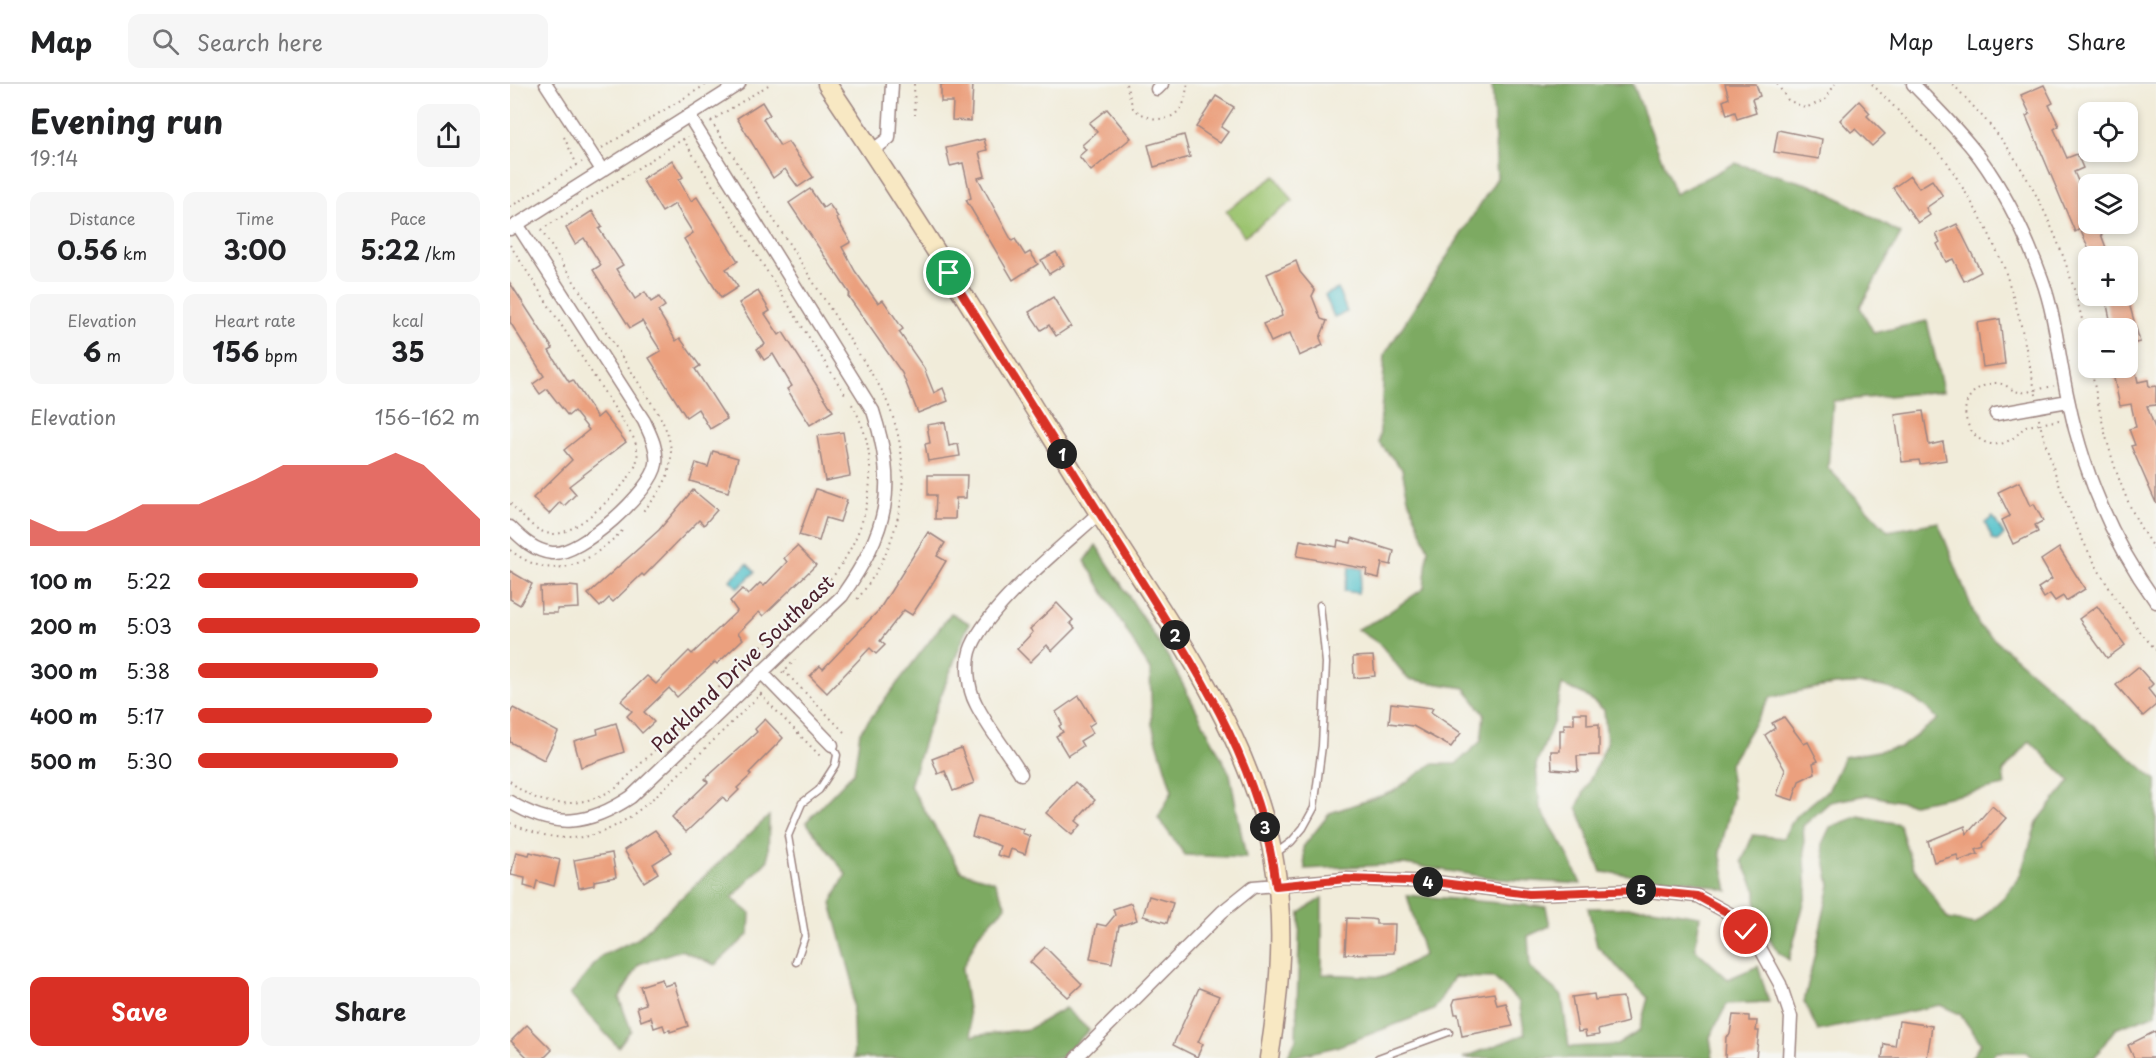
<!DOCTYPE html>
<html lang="en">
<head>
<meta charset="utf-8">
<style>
  :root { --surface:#fff; --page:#f6f6f6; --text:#202124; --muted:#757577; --line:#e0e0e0; --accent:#d93025 }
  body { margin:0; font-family:"Playpen Sans",sans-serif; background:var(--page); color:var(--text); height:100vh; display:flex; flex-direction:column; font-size:22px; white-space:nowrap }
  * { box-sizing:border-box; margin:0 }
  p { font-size:20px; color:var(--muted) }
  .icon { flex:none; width:33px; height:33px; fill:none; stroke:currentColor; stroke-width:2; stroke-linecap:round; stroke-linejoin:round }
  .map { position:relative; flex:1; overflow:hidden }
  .drawer { display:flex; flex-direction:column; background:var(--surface); width:510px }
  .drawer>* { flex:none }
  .buttons { position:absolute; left:1568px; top:18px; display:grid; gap:12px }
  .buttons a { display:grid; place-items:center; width:60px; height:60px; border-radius:12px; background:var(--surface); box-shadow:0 3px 9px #0003; font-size:30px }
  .pin { position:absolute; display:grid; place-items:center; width:51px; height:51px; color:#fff; margin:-26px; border:3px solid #fff; border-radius:50%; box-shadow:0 2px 6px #0007 }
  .km { position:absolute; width:30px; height:30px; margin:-15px; border-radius:50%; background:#222; color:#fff; font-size:16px; line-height:30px; text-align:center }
  .round { display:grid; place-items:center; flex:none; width:63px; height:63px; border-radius:12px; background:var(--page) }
  .headline { display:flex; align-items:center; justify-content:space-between; height:102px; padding:0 30px }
  h1 { font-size:33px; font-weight:700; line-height:45px }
  .stats { display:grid; grid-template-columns:repeat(3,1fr); gap:9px; height:102px; padding:6px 30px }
  .stats div { display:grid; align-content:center; border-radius:12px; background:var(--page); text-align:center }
  .stats b { font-size:26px; font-weight:700 }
  .stats small { font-size:16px; font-weight:400 }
  .stats p { font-size:16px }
  .chart { height:168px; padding:12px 30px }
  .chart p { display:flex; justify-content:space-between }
  .chart svg { width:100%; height:108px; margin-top:6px; fill:var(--accent); opacity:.7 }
  .button { display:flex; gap:12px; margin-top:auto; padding:12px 30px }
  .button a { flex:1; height:69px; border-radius:12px; background:var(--accent); color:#fff; font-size:24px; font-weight:700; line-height:69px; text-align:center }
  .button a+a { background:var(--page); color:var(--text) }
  ul { padding:0 30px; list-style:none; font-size:20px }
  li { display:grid; grid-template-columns:96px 72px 1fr; align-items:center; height:45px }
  li i { height:15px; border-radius:8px; background:var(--accent) }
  header { display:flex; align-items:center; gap:36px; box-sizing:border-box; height:84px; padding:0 30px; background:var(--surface); border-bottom:2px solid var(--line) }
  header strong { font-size:28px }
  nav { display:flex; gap:33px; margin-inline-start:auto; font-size:21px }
  .search { width:420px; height:54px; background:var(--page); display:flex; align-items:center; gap:15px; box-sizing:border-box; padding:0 21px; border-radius:12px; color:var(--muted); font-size:22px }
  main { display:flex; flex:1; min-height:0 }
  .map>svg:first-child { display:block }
</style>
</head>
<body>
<header>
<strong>Map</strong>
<div class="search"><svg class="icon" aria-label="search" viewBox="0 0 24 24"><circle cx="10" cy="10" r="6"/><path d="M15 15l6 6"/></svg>Search here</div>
<nav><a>Map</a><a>Layers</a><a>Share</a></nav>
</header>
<main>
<section class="drawer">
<div class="headline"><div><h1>Evening run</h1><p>19:14</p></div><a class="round"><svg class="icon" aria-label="share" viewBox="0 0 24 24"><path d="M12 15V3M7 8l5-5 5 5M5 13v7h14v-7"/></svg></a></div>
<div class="stats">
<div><p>Distance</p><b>0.56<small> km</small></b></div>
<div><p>Time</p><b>3:00</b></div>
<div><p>Pace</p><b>5:22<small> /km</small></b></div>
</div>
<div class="stats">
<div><p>Elevation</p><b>6<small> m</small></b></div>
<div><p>Heart rate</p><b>156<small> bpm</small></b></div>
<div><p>kcal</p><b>35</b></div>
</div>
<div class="chart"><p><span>Elevation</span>156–162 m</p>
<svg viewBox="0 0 160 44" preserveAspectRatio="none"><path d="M0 44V33L10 38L20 38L30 33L40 27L50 27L60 27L70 22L80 17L90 11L100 11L110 11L120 11L130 6L140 11L150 22L160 33V44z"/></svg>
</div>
<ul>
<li><b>100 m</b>5:22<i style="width:78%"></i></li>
<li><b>200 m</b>5:03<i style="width:100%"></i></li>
<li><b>300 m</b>5:38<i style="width:64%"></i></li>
<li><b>400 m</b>5:17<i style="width:83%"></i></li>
<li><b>500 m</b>5:30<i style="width:71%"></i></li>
</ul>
<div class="button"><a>Save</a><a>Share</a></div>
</section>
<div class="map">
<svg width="1646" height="974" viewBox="0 0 1646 974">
  <rect width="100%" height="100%" fill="#f6f6f2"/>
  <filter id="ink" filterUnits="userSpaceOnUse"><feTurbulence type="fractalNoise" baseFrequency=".0167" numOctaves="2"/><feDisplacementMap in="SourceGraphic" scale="12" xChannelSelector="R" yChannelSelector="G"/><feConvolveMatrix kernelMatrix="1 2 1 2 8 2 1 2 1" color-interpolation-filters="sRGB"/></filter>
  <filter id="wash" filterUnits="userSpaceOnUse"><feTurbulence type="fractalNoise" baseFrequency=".008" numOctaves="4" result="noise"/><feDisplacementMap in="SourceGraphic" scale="24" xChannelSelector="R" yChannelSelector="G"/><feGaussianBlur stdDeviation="1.35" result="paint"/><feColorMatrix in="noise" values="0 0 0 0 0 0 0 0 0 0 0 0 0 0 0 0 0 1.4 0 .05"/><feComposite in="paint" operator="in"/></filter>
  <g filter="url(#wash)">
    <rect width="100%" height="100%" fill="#f1ecda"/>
    <!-- green -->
    <path fill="#9cc470" stroke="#73724e" stroke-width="1.5" d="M765,92L783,117L734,152L716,127Z"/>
    <!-- forest -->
    <g fill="#7daa62" stroke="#646446" stroke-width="1.5">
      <path d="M982,0H1123L1165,110L1225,79L1311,104L1391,150L1350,223L1364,249L1417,237L1433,307L1323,317L1318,384L1378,447L1428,438L1469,542L1646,696V930L1605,945L1584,974H1522L1516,968H1486L1481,974H1461L1471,959L1450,930L1430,921L1308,947L1294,918L1320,801L1312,760L1320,743L1349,732L1389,740L1402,781L1438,835L1465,840L1494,813L1510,792L1527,738L1560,697L1520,657L1493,688L1495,702L1403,720L1357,711L1320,718L1293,742L1297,808L1279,876L1269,869L1246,836V807L1232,777L1243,751L1273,754L1285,733L1319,705L1334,673L1391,663L1428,635C1382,585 1320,599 1260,614L1219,681L1223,713L1210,768L1218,807L1182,797L1091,788L1067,723L1097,659L1094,626L1073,610L1052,601L1044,637L1026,681L1030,724L1054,763L1071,800L990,795L894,780L795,785L793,763L820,729L882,708L922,680H946L971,657L974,630L955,604L898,595L871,561L847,545L869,535L914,504L918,465L898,414L892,385L869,359L875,270L987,94Z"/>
      <path d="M586,461L660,576L720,690L736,774L675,771L648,734L662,707L642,641L640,586L575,477Z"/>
      <path d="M441,529L459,539L416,650L400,702L451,787L484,797L496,822L469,850L452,885L462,952L519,945L555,924L579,946L550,974H344L342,895L321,819L336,790L296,738L344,688L350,648Z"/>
      <path d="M259,732L258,776L222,814L240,829L239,850L205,881L171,866L129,880L109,914L121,946L108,963L60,911L91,872L127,855Z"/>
      <path d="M897,811L1036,823L1040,842L1018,852L1020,884L1052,912L1059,963L1107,961L1129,947L1138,914L1087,862L1078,824H1141L1190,832L1185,865L1218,895L1248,882L1259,918L1217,920L1200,953L1203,974H953L1015,950L1009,918L984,894L944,893L924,926L826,963L777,974L786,955L790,829L812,814V890L874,893L914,871Z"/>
    </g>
    <!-- water -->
    <g fill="#55c2cb" stroke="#50707b" stroke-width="1.5">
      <path d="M828,205L837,228L824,233L815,211Z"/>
      <path d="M1483,433L1494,451L1487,457L1483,456L1475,439Z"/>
      <path d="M237,480L245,488L228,504L220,496Z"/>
      <path d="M840,482L853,485L848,509L834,507Z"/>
    </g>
    <g id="blocks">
      <!-- building -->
      <g fill="#eba07e">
        <path d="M431,0H463L461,37L442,36L443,18H431Z"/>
        <path d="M1215,0H1246L1250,12L1242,15L1246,29L1227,35L1225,28L1217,31L1213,17L1219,14Z"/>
        <path d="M1534,1L1543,19L1539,21L1549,42L1544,45L1557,74L1567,70L1573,84L1564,88L1573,108L1578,106V140H1592L1596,147L1591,150L1599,172H1582L1570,145L1565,148L1516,32L1520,30L1511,11Z"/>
        <path d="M706,12L724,23L711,43L718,48L710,59L686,43Z"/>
        <path d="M1349,17L1360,29L1357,32L1375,50L1362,62L1345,45L1341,48L1330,36Z"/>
        <path d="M252,18L260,31L253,35L270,62L278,58L303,93L288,103L275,85L263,94L227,34Z"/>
        <path d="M597,25L621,54L581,87L569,72L576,66L572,61L587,48L579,39Z"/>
        <path d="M1268,46L1312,55L1309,75L1264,68Z"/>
        <path d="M674,51L680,73L644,83L638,61Z"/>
        <path d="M474,55L477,66L469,68L475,92L468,94L502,157L505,155L515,171L520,168L528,180L503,196L456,116L461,114L453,79L440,82L436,64Z"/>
        <path d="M162,76L173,93L169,96L181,117L187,113L228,177L216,185L228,203L211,214L174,155L183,149L165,120L152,128L132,95Z"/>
        <path d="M1400,92L1409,104L1422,96L1433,112L1416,124L1420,131L1408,139L1383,104Z"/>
        <path d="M300,105L313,124L319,120L328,133L326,134L341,158L332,163L345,187L368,219L373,216L393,245L389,248L414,284L424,309L433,304L438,317L408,329L392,289L338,212L340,210L279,119Z"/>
        <path d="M82,127L92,143L89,145L113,181L106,185L125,215L135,208L141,218L149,213L155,222L148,227L166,257L170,254L190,282L185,285L217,335L200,345L188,325L176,333L139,274L151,267L132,237L120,244L83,186L91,181L74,154L65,160L56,144Z"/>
        <path d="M1447,140L1471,188L1454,197L1443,175L1436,178L1427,160L1430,158L1426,150Z"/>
        <path d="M546,168L554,181L539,190L531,176Z"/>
        <path d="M786,177L790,188L805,206L802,212L811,235L817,237L810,254L813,261L789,272L780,249L761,258L753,240L772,232L771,228L773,227L757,190Z"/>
        <path d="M0,199L43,265L39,267L59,298L63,296L87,334L93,329L116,358L59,402L66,410L54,422L50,418L39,430L23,414L62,376L54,366L79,346L64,327L58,332L37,305L30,310L23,300L34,292L0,238Z"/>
        <path d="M248,207L260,227L255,230L269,251L273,248L323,327L300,341L277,305L282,302L263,270L254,276L247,265L255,260L229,219Z"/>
        <path d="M1595,212H1617L1630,258L1617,261V244H1602Z"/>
        <path d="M543,213L561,242L546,252L539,241L531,246L519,228Z"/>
        <path d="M1490,235L1495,280L1473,283L1467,239Z"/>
        <path d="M1624,280L1628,298L1638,296L1639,303L1646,302V321L1637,322L1646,347V419L1621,362L1625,361L1619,345L1626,343L1621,320L1610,322L1602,285Z"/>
        <path d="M1413,327L1419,361L1433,358L1436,376L1410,380L1409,376L1392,378L1385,331Z"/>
        <path d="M435,338L439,362L448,360L450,372L418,377L415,360L420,359L417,341Z"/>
        <path d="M333,348L340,392L315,397L307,352Z"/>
        <path d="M203,367L228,374L218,408L180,397L186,379L198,383Z"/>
        <path d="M418,391H457L456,414H446L445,435H425L426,411H418Z"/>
        <path d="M1509,398L1520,422L1524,420L1533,437L1525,441L1528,448L1503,460L1492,436L1500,432L1488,408Z"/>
        <path d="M306,405L337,416L330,438L316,434L309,457L289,451Z"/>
        <path d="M183,406L207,426L194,441L189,436L134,492L132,490L103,518L99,514L90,523L78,510L149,446Z"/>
        <path d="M418,448L435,459L427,472L436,477L419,505L402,531L394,526L370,557L375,561L366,570L360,564L317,609L300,592L310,582L313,585L369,526Z"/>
        <path d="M842,454L884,467L881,481L872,479L869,494L856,491L857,485L787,472L790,456L827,463L828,456L841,459Z"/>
        <path d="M287,462L306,481L253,532L249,528L228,549L233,555L207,580L205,578L167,613L159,604L134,628L144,638L132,649L117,632L122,627L111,617L137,592L146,600L179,567L182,570L227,527L220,517L232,505L238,511L250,499L254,502L277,478L274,474Z"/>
        <path d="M1549,464L1575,505L1556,517L1553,512L1545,517L1540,510L1534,514L1528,504L1542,495L1531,476Z"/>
        <path d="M0,487L22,500L10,521L0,515Z"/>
        <path d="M59,502L68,503L69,524L47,525V529H31L30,503Z"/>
        <path d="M547,519L563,536L560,539L565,544L542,567L537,561L520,578L507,565L523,548L520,545Z"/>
        <path d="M1587,522L1615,561L1597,574L1569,535Z"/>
        <path d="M863,572L865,592L844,594L843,573Z"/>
        <path d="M1628,583L1643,600L1638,605L1646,615V621L1633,632L1606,601Z"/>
        <path d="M569,612L585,638L579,642L583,649L570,657L573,662L558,672L546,652L553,648L549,642L552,640L546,628Z"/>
        <path d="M881,619L923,624L921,628L951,649L941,663L903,642L879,639Z"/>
        <path d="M3,624L48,648L34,676L0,658V630Z"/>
        <path d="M1064,629H1077V641L1089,640V671L1067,672L1068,687L1042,685L1041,667H1050V646H1054V640H1064Z"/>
        <path d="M1274,633L1294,660L1298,658L1308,677L1303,679L1305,689L1289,697L1283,716L1267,711L1275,686L1255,651L1265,644L1262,639Z"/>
        <path d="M255,635L273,654L239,689L241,691L227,704L229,706L217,718L213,713L176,748L162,733L198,698L195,695L247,648L245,645Z"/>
        <path d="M106,639L114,668L71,683L64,657L88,650L87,645Z"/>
        <path d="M451,664L464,699L443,707L435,687L428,690L422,675Z"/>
        <path d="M565,698L585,716L566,737L571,741L562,751L536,729Z"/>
        <path d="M1482,722L1496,734L1473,760L1474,763L1466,766L1468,770L1449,777L1447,771L1424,778L1418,757L1455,742L1457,750Z"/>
        <path d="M468,732L513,745L512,749L520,752L515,770L501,765L498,774L487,771L490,762L462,752Z"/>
        <path d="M145,746L162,768L143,780L148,789L134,798L114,766Z"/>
        <path d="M6,768L19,771L20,768L50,776L44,802L27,797L25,805L14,802L15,794L1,791Z"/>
        <path d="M102,769L106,793L84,797V801L69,804L64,776Z"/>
        <path d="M639,812L663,819L657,839L633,832Z"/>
        <path d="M621,819L627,836L609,842L602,879L580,875L587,840L596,842L605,831L603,825Z"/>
        <path d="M837,834L860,835L866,836V840H885L884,869L835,870Z"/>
        <path d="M535,863L572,900L558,913L520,878Z"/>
        <path d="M152,895L154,902L164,899L178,942L160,948V946L155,947L153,941L144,944L141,933L131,937L127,923L136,920L130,902Z"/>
        <path d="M689,904L709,912L688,958L693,960L687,973L663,961Z"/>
        <path d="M984,909L987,921L996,919L1003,942L952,952L948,930H945L943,920L945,915Z"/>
        <path d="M1084,910L1085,916L1113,913L1118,938L1088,946L1089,951L1076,953L1075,947L1068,948L1062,913Z"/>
        <path d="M1223,931L1239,932V937H1247L1246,947H1249L1246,974H1215L1216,953L1220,950Z"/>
        <path d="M1389,937L1422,942L1417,974H1372L1374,960L1385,962Z"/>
        <path d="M17,941L42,966L34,974H18L1,957Z"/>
        <path d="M1646,947V974H1624L1618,961Z"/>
      </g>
    </g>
  </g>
  <g filter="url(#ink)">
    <use href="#blocks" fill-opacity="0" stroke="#9e8682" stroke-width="1.5"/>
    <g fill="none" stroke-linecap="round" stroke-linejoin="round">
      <!-- lane casing -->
      <g stroke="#9e8682" stroke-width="9">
        <g id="lane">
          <path d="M766,769L781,758L793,744L804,724L812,662L816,579L810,521"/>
          <path d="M286,878L295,852L278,752L292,719L309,706L325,681L327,671L322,661"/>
          <path d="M868,974L939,948"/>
        </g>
      </g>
      <!-- street casing -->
      <g stroke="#9e8682" stroke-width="15">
        <g id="street">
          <path d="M36,0L92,86"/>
          <path d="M1403,0C1426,24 1450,47 1470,74C1496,110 1517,154 1532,195C1546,234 1549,276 1558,315C1573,388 1603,458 1646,518"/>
          <path d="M647,5L652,0"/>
          <path d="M362,67L379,54L382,0"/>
          <path d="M0,145L229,0"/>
          <path d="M1486,330L1558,317"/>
          <path d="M0,443C12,455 24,467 42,469C70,472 142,407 146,380C148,365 140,350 134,337L7,140"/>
          <path d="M252,589L322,661"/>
          <path d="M511,690C497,667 478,644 466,620C458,605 455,578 462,562C481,519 553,462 589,429"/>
          <path d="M0,718C45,746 79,741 121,713L332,512C378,446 388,404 363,327L179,32"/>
          <path d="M566,974L712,828L743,803L836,795L925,798L1019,810L1130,806L1187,812L1220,830L1248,860L1270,900L1281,933L1279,974"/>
        </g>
      </g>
      <!-- secondary casing -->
      <g stroke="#9e8682" stroke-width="21">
        <path id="secondary" d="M317,0C409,136 494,276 580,415C648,524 738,642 763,771C776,838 770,907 759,974"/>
      </g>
      <!-- path -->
      <g stroke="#9e8682" stroke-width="2" stroke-dasharray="1.5 4.5" stroke-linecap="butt">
        <path d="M404,0L405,31"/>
        <path d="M616,0L623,24C638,37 664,42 674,18C676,12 676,6 678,0"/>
        <path d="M1267,0L1278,16L1295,24L1315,16L1325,0"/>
        <path d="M1362,0L1436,76L1475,141L1494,183L1509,232L1525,306C1521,307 1515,309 1511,308C1498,308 1496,294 1476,301C1427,318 1475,395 1515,342L1530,340C1553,424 1587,500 1646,566"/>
        <path d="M1443,0C1463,23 1485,44 1502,70C1540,128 1566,196 1578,265"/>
        <path d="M201,37L370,303C408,375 397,455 345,518"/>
        <path d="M201,37L260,0"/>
        <path d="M54,53L67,81"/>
        <path d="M173,55L335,310"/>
        <path d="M92,64L197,0"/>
        <path d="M0,123L72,78"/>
        <path d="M31,146L146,326C171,366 164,397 131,429"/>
        <path d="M31,146L178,52"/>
        <path d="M0,161L123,353C127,361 129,371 126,380C120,400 66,451 44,450C25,450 12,431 0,419"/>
        <path d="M1581,284C1593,347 1608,414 1646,468"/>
        <path d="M1526,311L1525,306L1544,302"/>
        <path d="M1529,334L1530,340L1549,336"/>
        <path d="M0,466C45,501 79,479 114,445"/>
        <path d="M274,587L335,649"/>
        <path d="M272,589L285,576"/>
        <path d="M250,610L311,673"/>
        <path d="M0,697C31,727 72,724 106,704L324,491C361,441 375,374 340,317"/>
        <path d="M0,739C81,776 118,739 173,686C200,660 226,634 253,608"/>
      </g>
      <!-- lane -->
      <use href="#lane" stroke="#fff" stroke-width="6"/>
      <!-- street -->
      <use href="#street" stroke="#fff" stroke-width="12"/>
      <!-- secondary -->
      <use href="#secondary" stroke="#f8e8c3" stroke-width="18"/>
    </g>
  </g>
  <g fill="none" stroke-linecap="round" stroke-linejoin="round" filter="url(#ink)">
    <!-- route casing -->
    <g stroke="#fff" stroke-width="12">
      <path id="route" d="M439,189C497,281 555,374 613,467C678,573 751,675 766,802L836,795L925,798L1019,810L1130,806L1187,812L1220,830L1236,848"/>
    </g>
    <!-- route -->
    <use href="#route" stroke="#d93025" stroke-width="8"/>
  </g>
  <g text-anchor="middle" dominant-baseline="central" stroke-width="4.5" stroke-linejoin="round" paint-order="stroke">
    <!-- street labels -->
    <g font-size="20" fill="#4a1f2b" stroke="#f6f6f2">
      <text transform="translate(232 579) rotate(-44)">Parkland Drive Southeast</text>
    </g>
  </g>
</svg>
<div class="buttons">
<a><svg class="icon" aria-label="locate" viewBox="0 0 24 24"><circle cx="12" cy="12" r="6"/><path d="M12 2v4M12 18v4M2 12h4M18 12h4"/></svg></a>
<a><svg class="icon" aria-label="layers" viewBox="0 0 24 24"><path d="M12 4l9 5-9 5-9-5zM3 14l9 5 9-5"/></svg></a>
<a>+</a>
<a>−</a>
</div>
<div class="pin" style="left:439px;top:189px;background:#1e9e55"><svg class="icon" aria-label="arrive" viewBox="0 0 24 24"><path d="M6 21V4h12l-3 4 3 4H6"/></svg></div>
<div class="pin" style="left:1236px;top:848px;background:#d93025"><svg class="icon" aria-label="check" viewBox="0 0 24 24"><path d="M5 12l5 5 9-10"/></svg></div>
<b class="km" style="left:552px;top:370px">1</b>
<b class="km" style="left:665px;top:551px">2</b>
<b class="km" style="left:755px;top:743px">3</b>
<b class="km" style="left:918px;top:798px">4</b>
<b class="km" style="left:1131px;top:806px">5</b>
</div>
</main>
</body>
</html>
